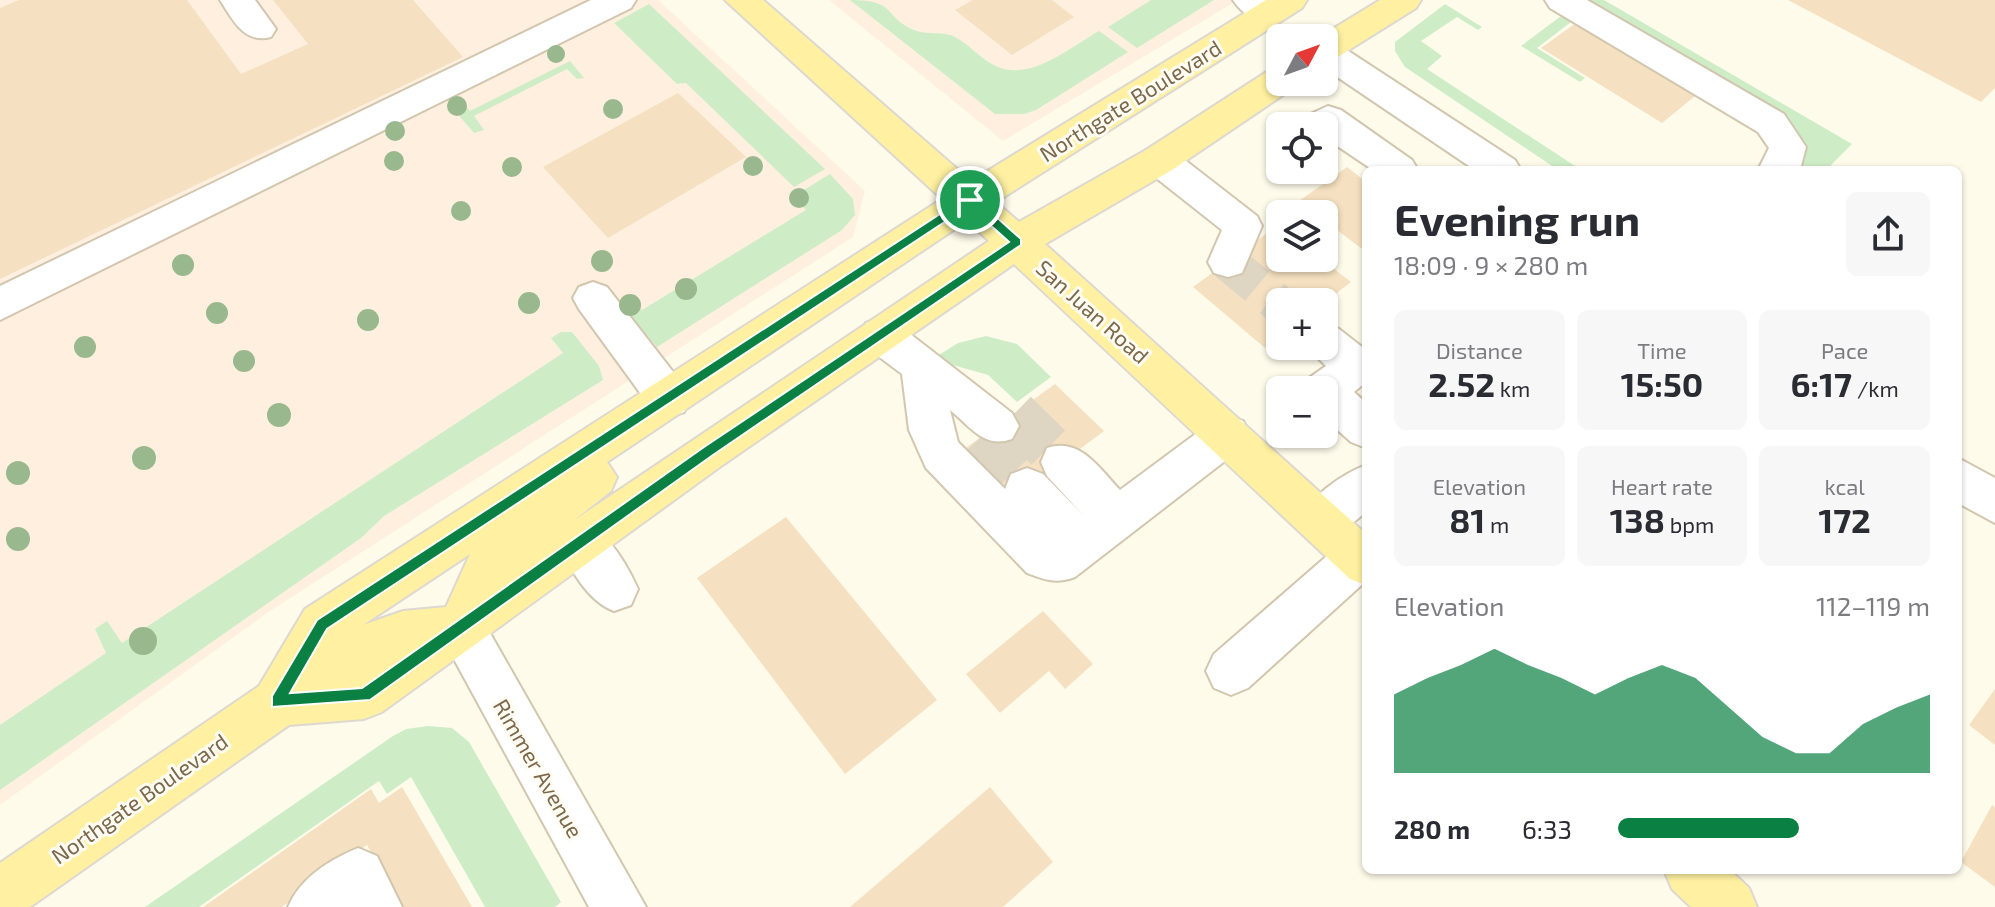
<!DOCTYPE html>
<html lang="en">
<head>
<meta charset="utf-8">
<style>
  :root { --surface:#fff; --page:#f7f7f7; --text:#2b2b33; --muted:#7c7c81; --accent:#0b8043 }
  body { margin:0; font-family:"Exo 2",sans-serif; background:var(--page); color:var(--text); height:100vh; display:flex; flex-direction:column; font-size:30px; white-space:nowrap }
  * { box-sizing:border-box; margin:0 }
  p { font-size:26px; color:var(--muted) }
  .icon { flex:none; width:44px; height:44px; fill:none; stroke:currentColor; stroke-width:2; stroke-linecap:round; stroke-linejoin:round }
  .map { position:relative; flex:1; overflow:hidden }
  .sheet { position:absolute; left:1362px; top:166px; width:600px; height:708px; display:flex; flex-direction:column; background:var(--surface); border-radius:12px; box-shadow:0 2px 6px #0004 }
  .sheet>* { flex:none }
  .needle { width:52px; rotate:49deg }
  .controls { position:absolute; left:1266px; top:24px; display:grid; gap:16px }
  .controls a { display:grid; place-items:center; width:72px; height:72px; border-radius:12px; background:var(--surface); box-shadow:0 2px 6px #0004; font-size:40px }
  .pin { position:absolute; display:grid; place-items:center; width:68px; height:68px; color:#fff; margin:-34px; border:4px solid #fff; border-radius:50%; box-shadow:0 2px 8px #0007 }
  .round { display:grid; place-items:center; flex:none; width:84px; height:84px; border-radius:12px; background:var(--page) }
  .overview { display:flex; align-items:center; justify-content:space-between; height:136px; padding:0 32px }
  h1 { font-size:44px; font-weight:700; line-height:60px }
  .metrics { display:grid; grid-template-columns:repeat(3,1fr); gap:12px; height:136px; padding:8px 32px }
  .metrics div { display:grid; align-content:center; border-radius:12px; background:var(--page); text-align:center }
  .metrics b { font-size:34px; font-weight:700 }
  .metrics small { font-size:22px; font-weight:400 }
  .metrics p { font-size:22px }
  .chart { height:224px; padding:16px 32px }
  .chart p { display:flex; justify-content:space-between }
  .chart svg { width:100%; height:144px; margin-top:8px; fill:var(--accent); opacity:.7 }
  ul { padding:0 32px; list-style:none; font-size:26px }
  li { display:grid; grid-template-columns:128px 96px 1fr; align-items:center; height:60px }
  li i { height:20px; border-radius:10px; background:var(--accent) }
  .map>svg:first-child { display:block }
</style>
</head>
<body>
<div class="map">
<svg width="1995" height="907" viewBox="0 0 1995 907">
  <rect width="100%" height="100%" fill="#fefbeb"/>
  <!-- commercial -->
  <g fill="#feefdf">
    <path d="M0,0H658L865,191L853,237L270,611L0,805Z"/>
    <path d="M829,0H1238L1003,141Z"/>
  </g>
  <!-- green -->
  <g fill="#ceedc7">
    <path d="M850,0C898,0 882,16 914,30C928,36 943,30 957,38C969,45 979,57 992,64C1027,85 1069,48 1099,31L1128,52L1036,110L1024,114H995Z"/>
    <path d="M1151,0H1214L1137,48L1108,27Z"/>
    <path d="M1577,0H1604L1852,144L1826,170H1785L1803,152Z"/>
    <path d="M649,4L825,169L794,187L686,83L677,84L614,23Z"/>
    <path d="M1445,4L1482,27L1478,30L1457,17L1421,41L1442,56L1427,69L1575,166L1569,170H1558L1405,67L1395,51V42Z"/>
    <path d="M1565,13L1575,19L1537,48L1585,78L1580,82L1521,46Z"/>
    <path d="M570,61L584,78L577,79L567,69L474,116L484,130L474,133L448,103L458,98L470,111Z"/>
    <path d="M830,174L853,199L855,215L842,230L657,347L618,302L628,295L642,310L806,210L794,196Z"/>
    <path d="M561,332H572L599,366L603,380L384,516L361,538L0,790V725L106,653L95,629L107,621L122,643L563,353L551,338Z"/>
    <path d="M986,336L1017,344L1051,377L1017,402L988,375L942,362L937,356L958,343Z"/>
    <path d="M428,726L452,728L469,742L561,902L555,907H485L411,777L387,794L379,781L199,907H145L393,736L406,729Z"/>
  </g>
  <!-- building -->
  <g fill="#f5e1c1">
    <path d="M19,0H187L241,74L308,44L273,0H413L463,57L0,279V8Z"/>
    <path d="M973,0H1052L1074,17L1012,55L955,10Z"/>
    <path d="M1788,0H1995V88L1981,102Z"/>
    <path d="M1580,20L1700,92L1662,123L1541,48Z"/>
    <path d="M678,93L746,157L608,238L543,167Z"/>
    <path d="M1347,167L1366,182V252L1324,220V214H1316L1299,201Z"/>
    <path d="M1278,225L1280,258H1320L1351,282L1325,302H1280V337L1265,348L1193,287Z"/>
    <path d="M1055,384L1104,431L1008,503L960,452Z"/>
    <path d="M786,517L937,700L845,774L697,578Z"/>
    <path d="M1043,611L1093,664L1065,689L1049,671L1000,713L966,674Z"/>
    <path d="M1995,689V745L1969,725Z"/>
    <path d="M402,787L472,907H402L367,845L282,907H203L371,789L379,803Z"/>
    <path d="M990,787L1053,862L1003,907H850Z"/>
    <path d="M1992,805L1995,807V887L1961,862Z"/>
  </g>
  <g fill="none" stroke-linecap="round" stroke-linejoin="round">
    <!-- minor-tunnel-far1 -->
    <path stroke="#ded6c3" stroke-width="38" stroke-dasharray="38 19" stroke-linecap="butt" d="M1228,262L1280,305"/>
    <!-- minor-tunnel -->
    <g stroke="#ded6c3" stroke-width="48" stroke-dasharray="48 24" stroke-linecap="butt">
      <path d="M1014,414L1063,462"/>
      <path d="M980,438L1027,488"/>
    </g>
    <!-- minor casing -->
    <g stroke="#d2c6af" stroke-width="4">
      <g id="minor">
        <path d="M220,0H255L276,29L271,37C244,44 233,20 220,0Z"/>
        <path d="M591,0H636L631,8L0,320V286Z"/>
        <path d="M1233,0H1273L1286,13L1281,21C1262,26 1244,17 1233,0Z"/>
        <path d="M1545,0H1587L1784,114L1806,147L1800,170H1758L1769,148L1758,132L1550,8Z"/>
        <path d="M1324,39L1336,43L1515,160L1521,170H1475L1324,68Z"/>
        <path d="M1328,106L1341,110L1412,160L1418,170H1373L1324,137V126H1299L1304,117Z"/>
        <path d="M1159,146L1172,150L1257,216L1262,226L1242,273L1228,277L1214,273L1208,262L1222,230L1146,170L1140,160L1146,150Z"/>
        <path d="M593,282L607,287L684,386L690,399L684,412L669,417L654,412L579,309L573,298L579,287Z"/>
        <path d="M881,318L896,323L1012,413L1019,426L1012,439C984,449 971,427 950,410L958,442L1005,489L1011,474L1027,468L1043,474L1084,516L1047,476L1041,462L1047,448C1080,437 1099,468 1120,490L1213,421L1228,415L1243,421L1250,434L1243,447L1075,577C1056,584 1045,580 1027,573L926,468L909,430L902,374L866,347L860,335L866,323Z"/>
        <path d="M1324,324L1339,329L1366,350V382L1354,392L1366,403V448L1351,442L1324,418V390H1303L1309,378L1326,366L1306,346H1324Z"/>
        <path d="M1958,458L1995,478V523L1958,503Z"/>
        <path d="M1366,465V512L1337,536L1321,542L1305,536L1298,522C1310,497 1340,475 1366,465Z"/>
        <path d="M580,520C607,530 626,563 638,589L631,605L614,611C587,601 569,567 557,541L564,526Z"/>
        <path d="M1359,536L1366,538V581L1248,688L1231,695L1214,688L1206,671L1214,654L1343,542Z"/>
        <path d="M461,605L478,612L646,907H589L437,628L444,612Z"/>
        <path d="M358,848L377,856L402,907H288C300,878 329,860 358,848Z"/>
      </g>
    </g>
    <!-- major casing -->
    <g stroke="#ddd8d0" stroke-width="4">
      <g id="major">
        <path d="M725,0H763L971,181L1266,0H1307L1302,8L996,202L1019,222L1146,150L1268,71L1280,68V82H1296L1292,89L1172,170L1045,244L1366,534V585L1350,579L1014,264L724,464L382,712L364,719L289,725L30,907H0V863L259,686L305,609L942,199ZM967,221L989,241L573,521L611,491L617,477L607,462ZM470,554L446,607L403,611L363,625Z"/>
        <path d="M1380,0H1421L1416,8L1336,58L1324,62V38H1318Z"/>
        <path d="M1664,870H1730L1749,888L1757,907H1691L1672,889Z"/>
      </g>
    </g>
    <!-- minor -->
    <use href="#minor" fill="#fff" fill-rule="evenodd"/>
    <!-- major -->
    <use href="#major" fill="#fff1a1" fill-rule="evenodd"/>
  </g>
  <!-- trees -->
  <g fill="#99b88e">
    <circle cx="556" cy="54" r="9"/>
    <circle cx="457" cy="106" r="10"/>
    <circle cx="613" cy="109" r="10"/>
    <circle cx="395" cy="131" r="10"/>
    <circle cx="394" cy="161" r="10"/>
    <circle cx="753" cy="166" r="10"/>
    <circle cx="512" cy="167" r="10"/>
    <circle cx="799" cy="198" r="10"/>
    <circle cx="461" cy="211" r="10"/>
    <circle cx="602" cy="261" r="11"/>
    <circle cx="183" cy="265" r="11"/>
    <circle cx="686" cy="289" r="11"/>
    <circle cx="529" cy="303" r="11"/>
    <circle cx="630" cy="305" r="11"/>
    <circle cx="217" cy="313" r="11"/>
    <circle cx="368" cy="320" r="11"/>
    <circle cx="85" cy="347" r="11"/>
    <circle cx="244" cy="361" r="11"/>
    <circle cx="279" cy="415" r="12"/>
    <circle cx="144" cy="458" r="12"/>
    <circle cx="18" cy="473" r="12"/>
    <circle cx="18" cy="539" r="12"/>
    <circle cx="143" cy="641" r="14"/>
  </g>
  <!-- route -->
  <path fill="#0b8043" stroke="#fff" stroke-width="2" fill-rule="evenodd" d="M966,197H974L1021,239V245L713,455L370,700L272,707V696L317,620ZM969,206L1009,242L704,447L362,688L290,693L327,629Z"/>
  <g text-anchor="middle" dominant-baseline="central" stroke-width="6" stroke-linejoin="round" paint-order="stroke">
    <!-- street labels -->
    <g font-size="22" fill="#7c684b" stroke="#fffdf3">
      <text transform="translate(1130 100) rotate(-32)">Northgate Boulevard</text>
      <text transform="translate(1093 311) rotate(42)">San Juan Road</text>
      <text transform="translate(539 768) rotate(60)">Rimmer Avenue</text>
      <text transform="translate(139 798) rotate(-35)">Northgate Boulevard</text>
    </g>
  </g>
</svg>
<div class="controls">
<a><svg class="needle" viewBox="-14 -14 28 28"><path d="M0-13l5 13h-10z" fill="#e53935"/><path d="M0 13l5-13h-10z" fill="#7c7c81"/></svg></a>
<a><svg class="icon" aria-label="locate" viewBox="0 0 24 24"><circle cx="12" cy="12" r="6"/><path d="M12 2v4M12 18v4M2 12h4M18 12h4"/></svg></a>
<a><svg class="icon" aria-label="layers" viewBox="0 0 24 24"><path d="M12 4l9 5-9 5-9-5zM3 14l9 5 9-5"/></svg></a>
<a>+</a>
<a>−</a>
</div>
<div class="pin" style="left:970px;top:200px;background:#1e9e55"><svg class="icon" aria-label="arrive" viewBox="0 0 24 24"><path d="M6 21V4h12l-3 4 3 4H6"/></svg></div>
<section class="sheet">
<div class="overview"><div><h1>Evening run</h1><p>18:09 · 9 × 280 m</p></div><a class="round"><svg class="icon" aria-label="share" viewBox="0 0 24 24"><path d="M12 15V3M7 8l5-5 5 5M5 13v7h14v-7"/></svg></a></div>
<div class="metrics">
<div><p>Distance</p><b>2.52<small> km</small></b></div>
<div><p>Time</p><b>15:50</b></div>
<div><p>Pace</p><b>6:17<small> /km</small></b></div>
</div>
<div class="metrics">
<div><p>Elevation</p><b>81<small> m</small></b></div>
<div><p>Heart rate</p><b>138<small> bpm</small></b></div>
<div><p>kcal</p><b>172</b></div>
</div>
<div class="chart"><p><span>Elevation</span>112–119 m</p>
<svg viewBox="0 0 160 44" preserveAspectRatio="none"><path d="M0 44V20L10 15L20 11L30 6L40 11L50 15L60 20L70 15L80 11L90 15L100 24L110 33L120 38L130 38L140 29L150 24L160 20V44z"/></svg>
</div>
<ul>
<li><b>280 m</b>6:33<i style="width:58%"></i></li>
</ul>
</section>
</div>
</body>
</html>
